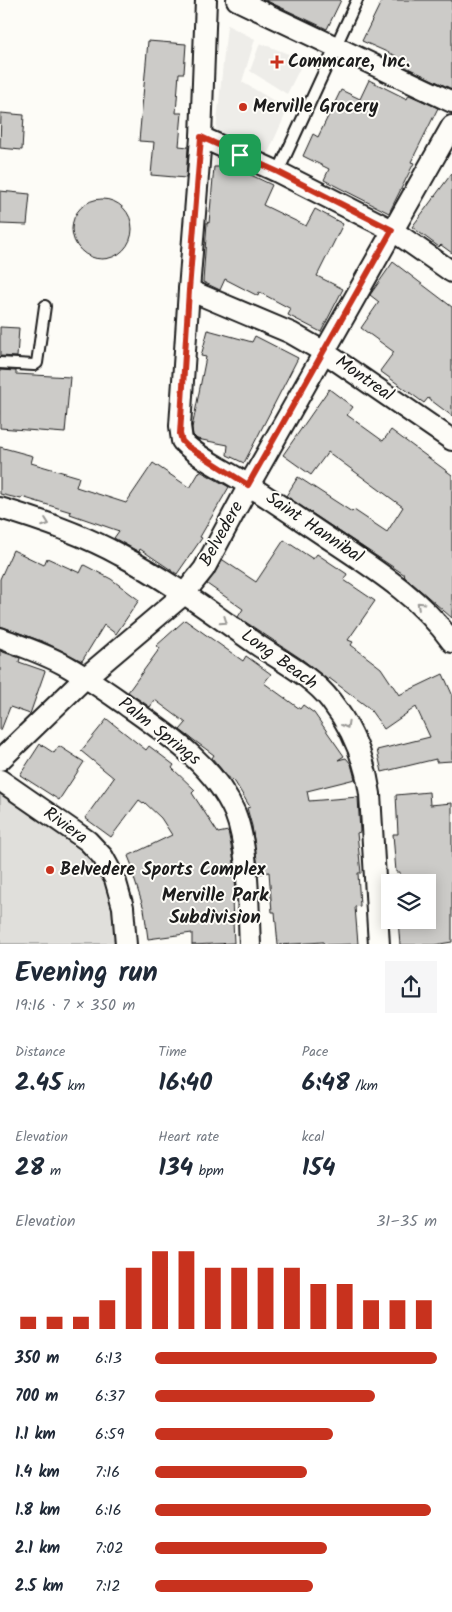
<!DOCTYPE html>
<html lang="en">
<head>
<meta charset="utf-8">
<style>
  :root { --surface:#fff; --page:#f6f6f7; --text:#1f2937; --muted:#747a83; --accent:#c8321e }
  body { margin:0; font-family:Kalam,sans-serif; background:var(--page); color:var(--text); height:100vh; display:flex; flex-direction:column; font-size:19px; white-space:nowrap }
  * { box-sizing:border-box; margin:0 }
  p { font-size:16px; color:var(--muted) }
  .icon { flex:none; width:28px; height:28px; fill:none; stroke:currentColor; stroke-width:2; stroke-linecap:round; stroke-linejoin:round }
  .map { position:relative; height:944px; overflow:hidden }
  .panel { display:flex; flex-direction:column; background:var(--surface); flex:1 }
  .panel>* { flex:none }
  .buttons { position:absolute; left:381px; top:874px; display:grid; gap:10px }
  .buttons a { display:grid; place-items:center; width:55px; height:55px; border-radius:0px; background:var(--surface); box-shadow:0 2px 12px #0003; font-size:25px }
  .pin { position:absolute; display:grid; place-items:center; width:42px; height:42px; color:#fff; margin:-21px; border-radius:10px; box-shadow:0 2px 8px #0006 }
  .round { display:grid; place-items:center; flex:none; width:52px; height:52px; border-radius:0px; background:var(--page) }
  .head { display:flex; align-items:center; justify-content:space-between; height:85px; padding:0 15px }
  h1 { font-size:28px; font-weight:600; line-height:38px }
  .metrics { display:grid; grid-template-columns:repeat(3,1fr); gap:8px; height:85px; padding:5px 15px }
  .metrics div { display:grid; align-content:center }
  .metrics b { font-size:25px; font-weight:600 }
  .metrics small { font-size:14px; font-weight:400 }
  .metrics p { font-size:14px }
  .chart { height:140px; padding:10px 15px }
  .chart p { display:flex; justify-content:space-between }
  .chart svg { width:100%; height:90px; margin-top:5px; stroke:var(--accent); stroke-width:6 }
  ul { padding:0 15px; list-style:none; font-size:16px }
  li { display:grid; grid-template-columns:80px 60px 1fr; align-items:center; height:38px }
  li i { height:12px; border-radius:6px; background:var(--accent) }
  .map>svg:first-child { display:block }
</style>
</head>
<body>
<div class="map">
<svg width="452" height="945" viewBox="0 0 452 945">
  <rect width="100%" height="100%" fill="#fdfcf7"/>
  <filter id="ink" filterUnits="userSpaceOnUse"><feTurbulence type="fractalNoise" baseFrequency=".02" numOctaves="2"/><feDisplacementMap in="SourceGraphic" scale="10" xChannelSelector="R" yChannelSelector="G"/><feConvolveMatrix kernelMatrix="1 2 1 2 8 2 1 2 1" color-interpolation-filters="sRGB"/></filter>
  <g filter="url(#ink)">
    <!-- built -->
    <g fill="#eeede9">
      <path d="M227,25L255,39L242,82L288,109L267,155L216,131Z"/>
      <path d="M260,43L304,60L287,94L250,71Z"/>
    </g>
    <!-- green -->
    <path fill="#e0dfdb" stroke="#7e7e7c" d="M0,789L93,855L108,884L117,944H0Z"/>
    <!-- building -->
    <g fill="#cccbc8" stroke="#1c1c1c">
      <path d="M265,0H341L327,29Z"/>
      <path d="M382,0H452V89L393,61L396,56L362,41Z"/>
      <path d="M148,41L186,44L184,73H179L176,113H182L179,146L188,147L186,178L151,175L154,142L139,141Z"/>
      <path d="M369,80L407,99L409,95L438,108L411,162L414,163L389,213L324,180L329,169L303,156L313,134L318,137L341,90L360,99Z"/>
      <path d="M1,113L24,115L22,150L0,148Z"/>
      <path d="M214,167H234L272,185L263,205L306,226L315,209L343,224L317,276L343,289L321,332L288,315L291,309L259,292L258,296L225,279L220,290L203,282L207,222L209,223Z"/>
      <path d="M452,173V253L441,245L439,247L412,227Z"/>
      <path d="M0,191L30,194L27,225L0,224Z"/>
      <circle cx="102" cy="229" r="30"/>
      <path d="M393,262L452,307V416L428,398L424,403L380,371L394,352L361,328L379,302L370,295Z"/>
      <path d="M0,327L19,328L17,357L0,356Z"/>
      <path d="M208,330L252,342L255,336L298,358L244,463L227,455L228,445L197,439L193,435L192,428L206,357L201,356Z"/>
      <path d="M0,370L16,371V374L70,377L65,433L0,428Z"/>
      <path d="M329,389L353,407L347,415L383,441L391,430L452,475V618L404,576L405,575L286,496L298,477L352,512L354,510L387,532L403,507L328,452L311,475L283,455Z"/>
      <path d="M0,447L33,456L31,463L79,477L76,487L126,503L153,463L190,488L200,471L229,487L200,537L202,538L177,574L140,549L139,552L114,538L119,531L70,514L71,512L22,497L21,499L0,494Z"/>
      <path d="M284,540L313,559L317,554L347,574L344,580L375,601L348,640L353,642L351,645L381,668L399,695L443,674L452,694V761L436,762V759L382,772L377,750L430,737L416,707L384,729L369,708L329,678L328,680L303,660L238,617L243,609L207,584L223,560L256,582Z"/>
      <path d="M13,550L44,565L47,558L80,573L84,565L111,579L139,600L116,634L104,625L82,661L44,642L0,626V579Z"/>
      <path d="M185,620L243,661L246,656L271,674L264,683L300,709L303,705L314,713L344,756L338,760L346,758L351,764L355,779L307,791L309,801L358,797L360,832L357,833L361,873H358L360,906L355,907L358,944L324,945L323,942L278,945L275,912H272L269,872L259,874L252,826L247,808L250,807L235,782L227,776L212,758L214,755L180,730L186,723L155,700L150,707L128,692L160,648L156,646Z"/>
      <path d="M0,651L20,658L19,662L45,671L30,714L10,707L1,730H0Z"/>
      <path d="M107,719L146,750L149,746L174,765L172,768L195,790L192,793L218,833L228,831L234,861L236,896V899L232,900L234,943L192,945V933L148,939L144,909L132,872L134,871L128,856L172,835L161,818L144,802L143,803L139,800L111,837L85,818L114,778L81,751Z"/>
      <path d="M40,744L54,753L59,746L84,762L59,800L20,775Z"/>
      <path d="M429,792L430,805L452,803V942L434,945H400L398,920H428V882H400V872H396L393,834H398L396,795Z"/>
    </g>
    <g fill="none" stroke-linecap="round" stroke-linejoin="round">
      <!-- lane casing -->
      <g stroke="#1c1c1c" stroke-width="14">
        <g id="lane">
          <path d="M278,172L357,0"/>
          <path d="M0,363L34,365L37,363L45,306"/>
        </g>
      </g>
      <!-- street casing -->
      <g stroke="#1c1c1c" stroke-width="24">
        <g id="street">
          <path d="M206,0L201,137L189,290L180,426L182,441C199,459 228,471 248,485C277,503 305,523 334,542C379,572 420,598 452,642"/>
          <path d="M237,0L452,102"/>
          <path d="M201,137L278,172L392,230L452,272"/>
          <path d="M189,290L291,333L324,352L452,440"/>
          <path d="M0,508C41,520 82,534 120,555C168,580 212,613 256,644C281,661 313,677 331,701C353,729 365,760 370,794L379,945"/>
          <path d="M0,638C21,646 43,653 63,664C85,676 106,691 126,705C167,734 215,766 235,813C249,848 248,906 250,945"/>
          <path d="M0,760L86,677L184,594L204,569L249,485L452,126"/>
          <path d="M0,780L88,841L103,857L115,879L123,907L126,945"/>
        </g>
      </g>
      <!-- lane -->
      <use href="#lane" stroke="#fdfcf7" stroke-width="10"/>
      <!-- street -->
      <use href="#street" stroke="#fdfcf7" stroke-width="20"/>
    </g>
    <!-- one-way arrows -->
    <defs><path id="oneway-chevron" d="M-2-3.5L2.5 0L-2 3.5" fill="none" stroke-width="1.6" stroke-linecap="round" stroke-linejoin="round" transform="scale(1.25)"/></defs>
    <g stroke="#989794">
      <use href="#oneway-chevron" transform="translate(46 523) rotate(20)"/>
      <use href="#oneway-chevron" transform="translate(420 605) rotate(-137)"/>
      <use href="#oneway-chevron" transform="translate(224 621) rotate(34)"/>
      <use href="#oneway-chevron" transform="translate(346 725) rotate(61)"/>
    </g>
  </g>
  <g fill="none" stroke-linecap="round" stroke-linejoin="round" filter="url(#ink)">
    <!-- route casing -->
    <g stroke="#fff" stroke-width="10">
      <path id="route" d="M201,137L278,172L392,230L248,485L187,446L182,441L180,434L189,290Z"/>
    </g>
    <!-- route -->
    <use href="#route" stroke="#c8321e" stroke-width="6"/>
  </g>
  <!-- markers -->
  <g fill="#c8321e" stroke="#fdfcf7" stroke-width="2">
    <path d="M274.5 54.5h5v5h5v5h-5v5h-5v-5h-5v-5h5z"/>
    <circle cx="243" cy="107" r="5"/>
    <circle cx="50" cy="870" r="5"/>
  </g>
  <g text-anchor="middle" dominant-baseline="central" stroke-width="4" stroke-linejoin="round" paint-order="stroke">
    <!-- poi labels -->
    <g font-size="18" font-weight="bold" fill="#1c1c1c" stroke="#fdfcf7" text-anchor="start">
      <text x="288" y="62">Commcare, Inc.</text>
      <text x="253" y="107">Merville Grocery</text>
      <text x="60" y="870">Belvedere Sports Complex</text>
    </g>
    <!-- street labels -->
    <g font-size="18" fill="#1c1c1c" stroke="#fdfcf7">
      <text transform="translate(364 379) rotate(35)">Montreal</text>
      <text transform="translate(314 528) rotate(34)">Saint Hannibal</text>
      <text transform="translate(222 534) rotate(-61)">Belvedere</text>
      <text transform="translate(279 660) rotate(36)">Long Beach</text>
      <text transform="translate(159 732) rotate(38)">Palm Springs</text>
      <text transform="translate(65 826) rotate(36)">Riviera</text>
    </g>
    <!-- neighbourhood labels -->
    <g font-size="19" font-weight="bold" fill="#1c1c1c" stroke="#fdfcf7">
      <text x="215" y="896">Merville Park<tspan x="215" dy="22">Subdivision</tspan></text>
    </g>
  </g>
</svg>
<div class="buttons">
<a><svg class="icon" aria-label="layers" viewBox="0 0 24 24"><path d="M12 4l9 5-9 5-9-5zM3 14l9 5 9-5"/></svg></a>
</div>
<div class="pin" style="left:240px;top:155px;background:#1e9e55"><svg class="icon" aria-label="arrive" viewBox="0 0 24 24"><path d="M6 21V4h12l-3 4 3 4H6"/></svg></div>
</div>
<section class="panel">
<div class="head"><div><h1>Evening run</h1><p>19:16 · 7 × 350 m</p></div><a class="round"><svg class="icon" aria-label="share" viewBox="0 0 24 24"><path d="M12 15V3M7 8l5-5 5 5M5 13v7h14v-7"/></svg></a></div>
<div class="metrics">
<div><p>Distance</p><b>2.45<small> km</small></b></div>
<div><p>Time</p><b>16:40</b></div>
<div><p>Pace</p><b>6:48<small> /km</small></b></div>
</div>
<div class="metrics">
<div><p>Elevation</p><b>28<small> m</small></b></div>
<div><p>Heart rate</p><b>134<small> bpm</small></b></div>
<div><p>kcal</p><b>154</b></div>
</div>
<div class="chart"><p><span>Elevation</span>31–35 m</p>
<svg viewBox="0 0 160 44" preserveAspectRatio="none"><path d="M5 44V38M15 44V38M25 44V38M35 44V30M45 44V14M55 44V6M65 44V6M75 44V14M85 44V14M95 44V14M105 44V14M115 44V22M125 44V22M135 44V30M145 44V30M155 44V30"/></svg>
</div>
<ul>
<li><b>350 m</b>6:13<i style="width:100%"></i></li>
<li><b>700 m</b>6:37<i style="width:78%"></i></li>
<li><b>1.1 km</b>6:59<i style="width:63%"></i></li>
<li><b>1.4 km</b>7:16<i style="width:54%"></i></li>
<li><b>1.8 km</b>6:16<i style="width:98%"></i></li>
<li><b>2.1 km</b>7:02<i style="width:61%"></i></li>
<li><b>2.5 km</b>7:12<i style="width:56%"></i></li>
</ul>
</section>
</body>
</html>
